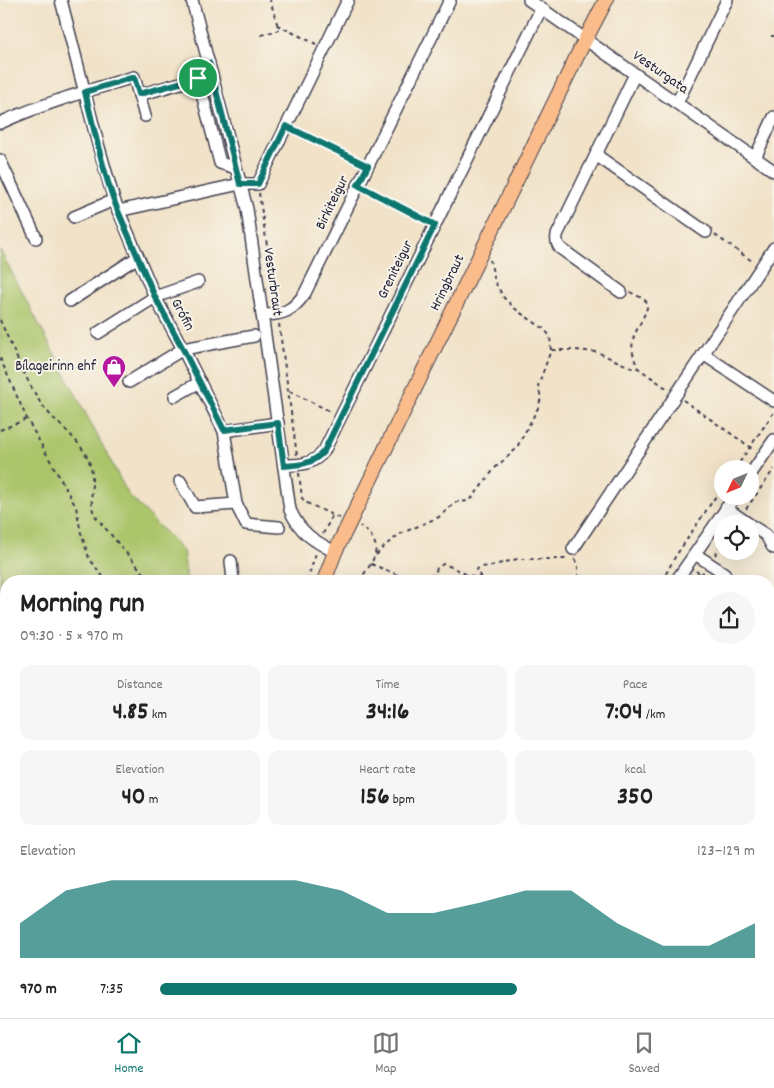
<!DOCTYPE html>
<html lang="en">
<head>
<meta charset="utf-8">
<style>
  :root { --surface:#fff; --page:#f6f6f6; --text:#222; --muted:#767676; --line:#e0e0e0; --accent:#0f766e }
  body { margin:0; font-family:Dekko,sans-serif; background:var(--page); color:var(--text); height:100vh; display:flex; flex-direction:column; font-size:19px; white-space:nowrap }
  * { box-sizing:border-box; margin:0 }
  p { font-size:16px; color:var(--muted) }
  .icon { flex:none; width:28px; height:28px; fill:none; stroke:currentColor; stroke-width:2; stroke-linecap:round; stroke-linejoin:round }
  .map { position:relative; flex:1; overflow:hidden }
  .details { position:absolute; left:0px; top:575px; width:775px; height:444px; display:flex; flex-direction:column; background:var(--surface); border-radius:20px 20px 0 0; box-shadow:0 5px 20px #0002 }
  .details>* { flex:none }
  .needle { width:32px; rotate:227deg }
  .fabs { position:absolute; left:714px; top:460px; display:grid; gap:10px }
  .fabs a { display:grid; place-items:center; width:45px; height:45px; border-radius:50%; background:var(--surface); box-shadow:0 5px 20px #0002; font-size:25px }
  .pin { position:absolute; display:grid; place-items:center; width:42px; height:42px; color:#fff; margin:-21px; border:2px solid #fff; border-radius:50%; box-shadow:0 1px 5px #0007 }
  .round { display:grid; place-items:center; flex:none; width:52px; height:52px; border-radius:26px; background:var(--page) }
  .headline { display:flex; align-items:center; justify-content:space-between; height:85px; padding:0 20px }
  h1 { font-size:28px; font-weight:800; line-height:38px }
  .figures { display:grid; grid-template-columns:repeat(3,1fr); gap:8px; height:85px; padding:5px 20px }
  .figures div { display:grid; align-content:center; border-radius:12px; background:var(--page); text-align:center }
  .figures b { font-size:25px; font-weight:800 }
  .figures small { font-size:14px; font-weight:400 }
  .figures p { font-size:14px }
  .chart { height:140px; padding:10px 20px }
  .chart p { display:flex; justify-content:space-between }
  .chart svg { width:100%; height:90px; margin-top:5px; fill:var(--accent); opacity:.7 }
  ul { padding:0 20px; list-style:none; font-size:16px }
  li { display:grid; grid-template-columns:80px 60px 1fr; align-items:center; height:38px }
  li i { height:12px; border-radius:6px; background:var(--accent) }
  .tabs { display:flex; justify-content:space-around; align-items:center; height:70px; border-top:1px solid var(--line); background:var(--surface); font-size:14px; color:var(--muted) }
  .tabs a { display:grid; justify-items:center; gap:2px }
  .tabs .selected { color:var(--accent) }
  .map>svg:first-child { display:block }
</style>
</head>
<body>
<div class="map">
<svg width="774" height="1018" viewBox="0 0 774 1018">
  <rect width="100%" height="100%" fill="#f7f3e8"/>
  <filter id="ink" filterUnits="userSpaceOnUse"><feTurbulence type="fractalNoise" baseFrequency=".02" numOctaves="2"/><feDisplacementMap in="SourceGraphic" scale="10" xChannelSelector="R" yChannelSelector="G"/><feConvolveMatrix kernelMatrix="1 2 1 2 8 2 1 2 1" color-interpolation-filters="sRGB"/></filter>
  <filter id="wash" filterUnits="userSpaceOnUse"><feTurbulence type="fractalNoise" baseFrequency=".0096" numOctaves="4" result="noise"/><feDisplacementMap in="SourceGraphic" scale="20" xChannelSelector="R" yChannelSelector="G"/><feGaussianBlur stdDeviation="1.12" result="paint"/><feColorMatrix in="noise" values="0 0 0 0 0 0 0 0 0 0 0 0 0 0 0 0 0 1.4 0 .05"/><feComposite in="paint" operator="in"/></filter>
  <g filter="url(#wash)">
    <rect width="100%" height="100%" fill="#f1e2c8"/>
    <!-- green -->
    <g fill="#abc56a" stroke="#667452">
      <path d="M0,250L128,494L183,551L187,581H6V819L0,813Z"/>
      <path d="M398,1012H521L523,1018H393Z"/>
      <rect x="308" y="1013" width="32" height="5"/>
    </g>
  </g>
  <g filter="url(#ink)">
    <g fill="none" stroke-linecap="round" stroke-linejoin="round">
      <!-- minor casing -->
      <g stroke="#413f50" stroke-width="14">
        <g id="minor">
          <path d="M61,0L98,144L114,200L155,297L183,349L224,431L236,504L246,524L279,527"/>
          <path d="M192,0L247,209L290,510C300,533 314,541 335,552"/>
          <path d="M529,0L774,171"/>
          <path d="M209,63L196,71L220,163L236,168"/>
          <path d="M139,95L198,78"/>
          <path d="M677,103L727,0"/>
          <path d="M0,123C42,104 90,90 134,77L145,116"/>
          <path d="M596,155L706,232"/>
          <path d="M755,158L774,117"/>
          <path d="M0,160L36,238"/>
          <path d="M118,211L240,184H258L348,0"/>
          <path d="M74,217L114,200"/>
          <path d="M621,292L560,248C557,244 556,240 557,235L635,74"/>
          <path d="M70,301L138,257"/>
          <path d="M262,315C283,315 293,311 305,293L450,0"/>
          <path d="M98,333L155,297L198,282"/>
          <path d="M703,354L774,401"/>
          <path d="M129,382L183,349L254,336"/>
          <path d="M175,396L200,382"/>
          <path d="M224,431L278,423"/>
          <path d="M284,465C300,465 313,465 324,451L541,9"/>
          <path d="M750,475L774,440"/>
          <path d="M180,481L195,507L236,504"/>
          <path d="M726,508L749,524"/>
          <path d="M750,525L766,535L772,546L774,548"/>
          <path d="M573,549L774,248"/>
          <path d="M695,554L724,573L728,581"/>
          <path d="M231,561L233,581"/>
          <path d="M676,581L735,496"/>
          <path d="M769,612L774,615"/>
          <path d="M472,1012L477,1018"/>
          <path d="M507,1018L514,1014L658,1018"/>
          <path d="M745,1018L746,1012"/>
        </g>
      </g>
      <!-- major casing -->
      <g stroke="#413f50" stroke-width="16">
        <g id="major">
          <path d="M324,581L335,552L581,48L606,0"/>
          <path d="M346,1018V1012"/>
        </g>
      </g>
      <!-- path -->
      <g stroke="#413f50" stroke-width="2" stroke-dasharray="4 4" stroke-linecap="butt">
        <path d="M277,25L316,44"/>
        <path d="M261,35L279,30L270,0"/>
        <path d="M771,36H774"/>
        <path d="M296,131L359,162"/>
        <path d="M366,189L427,220"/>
        <path d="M259,193L276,305"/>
        <path d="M715,235L752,261"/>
        <path d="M630,292C635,295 645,298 647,303C650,309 634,332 633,340C631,350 634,359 638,368"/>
        <path d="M0,320C12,347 24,376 40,402C54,423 79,437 89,461C96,478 88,497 94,514C96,517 99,520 101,523L150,581"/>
        <path d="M279,324L297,456"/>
        <path d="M552,350H575L597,352L632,368H638L669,390"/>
        <path d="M0,358L27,419L76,507L81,533L89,558L106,581"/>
        <path d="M289,391L332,412"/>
        <path d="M683,400L740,440L750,447L753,452"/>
        <path d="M0,430L27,419"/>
        <path d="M735,469L774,412"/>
        <path d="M299,473L302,498L305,502L339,518"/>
        <path d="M746,509L774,469"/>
        <path d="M323,534L332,516"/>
        <path d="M376,555L387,544L400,534L439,517L456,502L469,501L473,497L495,468L516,449L538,408L541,398L538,386L551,350L550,336L543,328L519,312L504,298L495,282L490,260"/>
        <path d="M715,555L722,543"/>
        <path d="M574,559L575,560L578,565V581"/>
        <path d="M371,564L398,575L405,580H415L435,575L437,568L443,564C455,567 470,579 481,577L484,581"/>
        <path d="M696,571L710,581"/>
        <path d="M481,577L476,570L480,567L491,566L517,559H569"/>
        <path d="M307,581L316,553"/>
        <path d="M359,581C374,560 387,545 360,526"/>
        <path d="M662,581L675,557L722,487"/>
        <path d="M696,581L704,571"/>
        <path d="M774,661L770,670V808L774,819"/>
        <path d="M770,735L774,729"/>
        <path d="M769,867H774"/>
        <path d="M769,1008H774"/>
        <path d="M325,1018V1012"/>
      </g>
      <!-- minor -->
      <use href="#minor" stroke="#fff" stroke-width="11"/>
      <!-- major -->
      <use href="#major" stroke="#fabc8b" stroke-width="14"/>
    </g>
  </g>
  <g fill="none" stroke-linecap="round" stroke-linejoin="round" filter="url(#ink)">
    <!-- route casing -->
    <g stroke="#fff" stroke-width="10">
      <path id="route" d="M209,63L240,184H258L286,126L368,166L358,185L435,225L324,451C313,464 300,465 284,466L278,423L224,430L183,349L155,297L118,211C103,173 95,132 85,92L134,77L139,94L198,78L196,71Z"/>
    </g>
    <!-- route -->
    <use href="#route" stroke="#0f766e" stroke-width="6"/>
  </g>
  <!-- icons -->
  <defs>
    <g id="shop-pin" transform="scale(1.25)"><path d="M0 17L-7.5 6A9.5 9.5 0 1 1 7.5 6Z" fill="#b5179e" stroke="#f7f3e8"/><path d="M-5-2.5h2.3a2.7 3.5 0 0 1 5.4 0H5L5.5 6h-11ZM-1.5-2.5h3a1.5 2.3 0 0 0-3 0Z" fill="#fff"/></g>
  </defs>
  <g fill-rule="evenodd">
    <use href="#shop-pin" x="114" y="367"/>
  </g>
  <g text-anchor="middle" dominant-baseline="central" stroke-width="4" stroke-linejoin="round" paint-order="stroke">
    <!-- street labels -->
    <g font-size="15" fill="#22223b" stroke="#f7f3e8">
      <text transform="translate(660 73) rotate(35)">Vesturgata</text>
      <text transform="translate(333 203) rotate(-64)">Birkiteigur</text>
      <text transform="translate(396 270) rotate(-64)">Greniteigur</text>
      <text transform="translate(272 282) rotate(82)">Vesturbraut</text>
      <text transform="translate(448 283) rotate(-64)">Hringbraut</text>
      <text transform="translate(182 315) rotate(62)">Grófin</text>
    </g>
    <!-- poi labels -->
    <g font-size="15" fill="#22223b" stroke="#f7f3e8" text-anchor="end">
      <text x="96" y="367">Bílageirinn ehf</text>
    </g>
  </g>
</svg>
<div class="fabs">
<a><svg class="needle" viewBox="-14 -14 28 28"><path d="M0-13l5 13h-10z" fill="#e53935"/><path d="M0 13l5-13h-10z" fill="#767676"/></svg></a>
<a><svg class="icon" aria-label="locate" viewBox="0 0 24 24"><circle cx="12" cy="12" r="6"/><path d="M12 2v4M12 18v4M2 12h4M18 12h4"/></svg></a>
</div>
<div class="pin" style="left:198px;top:78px;background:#1e9e55"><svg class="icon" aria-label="arrive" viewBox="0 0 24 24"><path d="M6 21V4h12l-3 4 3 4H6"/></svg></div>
<section class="details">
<div class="headline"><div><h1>Morning run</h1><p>09:30 · 5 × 970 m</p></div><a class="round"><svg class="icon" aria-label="share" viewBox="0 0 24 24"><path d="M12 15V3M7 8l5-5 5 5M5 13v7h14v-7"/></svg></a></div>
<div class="figures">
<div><p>Distance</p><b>4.85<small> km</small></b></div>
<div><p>Time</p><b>34:16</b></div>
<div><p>Pace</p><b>7:04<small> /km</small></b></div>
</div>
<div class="figures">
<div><p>Elevation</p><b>40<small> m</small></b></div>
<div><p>Heart rate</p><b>156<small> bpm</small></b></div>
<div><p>kcal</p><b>350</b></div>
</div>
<div class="chart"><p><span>Elevation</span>123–129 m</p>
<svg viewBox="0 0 160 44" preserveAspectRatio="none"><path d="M0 44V27L10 11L20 6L30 6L40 6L50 6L60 6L70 11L80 22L90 22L100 17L110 11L120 11L130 27L140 38L150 38L160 27V44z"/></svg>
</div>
<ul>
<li><b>970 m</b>7:35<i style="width:60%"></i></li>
</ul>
</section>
</div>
<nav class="tabs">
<a class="selected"><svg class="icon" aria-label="home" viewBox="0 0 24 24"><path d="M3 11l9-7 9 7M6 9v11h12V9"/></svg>Home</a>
<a><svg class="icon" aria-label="map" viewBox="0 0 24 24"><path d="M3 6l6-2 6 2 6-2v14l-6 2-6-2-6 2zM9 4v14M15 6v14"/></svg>Map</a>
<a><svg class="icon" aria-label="saved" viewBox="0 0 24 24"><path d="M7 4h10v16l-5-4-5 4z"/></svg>Saved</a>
</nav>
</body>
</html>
